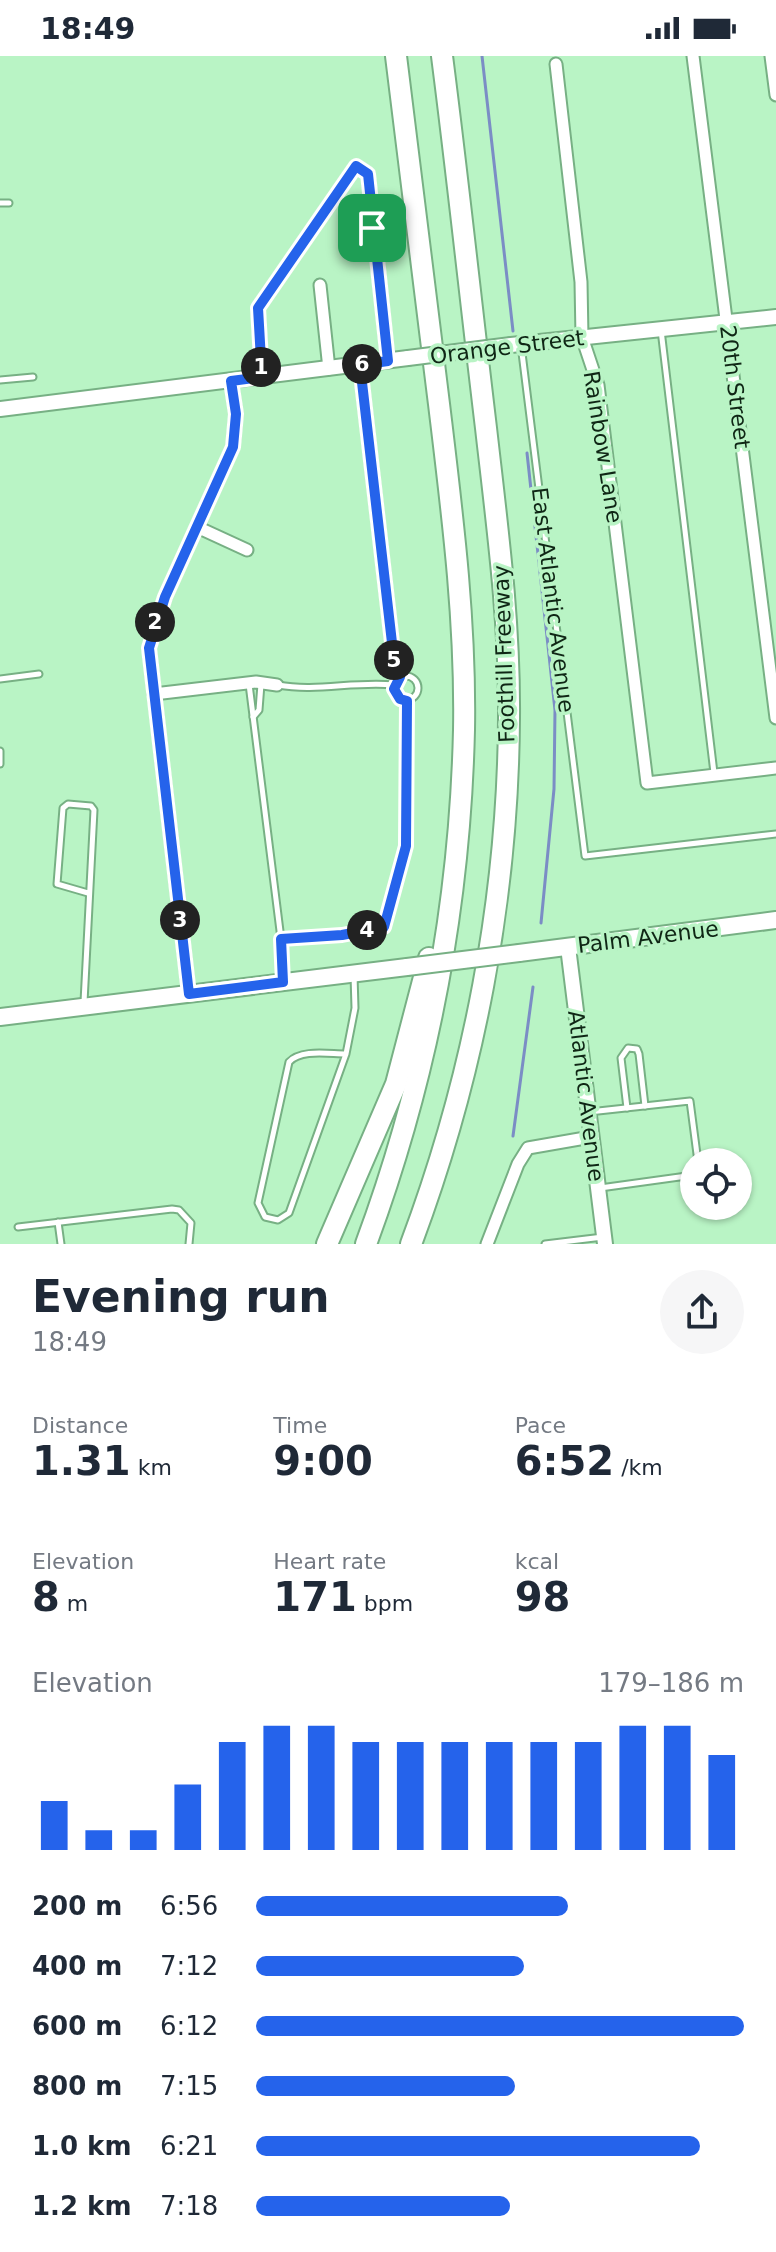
<!DOCTYPE html>
<html lang="en">
<head>
<meta charset="utf-8">
<style>
  :root { --surface:#fff; --page:#f6f6f7; --text:#1f2937; --muted:#747a83; --accent:#2563eb }
  body { margin:0; font-family:"DejaVu Sans",sans-serif; background:var(--page); color:var(--text); height:100vh; display:flex; flex-direction:column; font-size:30px; white-space:nowrap }
  * { box-sizing:border-box; margin:0 }
  p { font-size:26px; color:var(--muted) }
  .icon { flex:none; width:44px; height:44px; fill:none; stroke:currentColor; stroke-width:2; stroke-linecap:round; stroke-linejoin:round }
  .map { position:relative; height:1188px; overflow:hidden }
  .details { display:flex; flex-direction:column; background:var(--surface); flex:1 }
  .details>* { flex:none }
  .fabs { position:absolute; left:680px; top:1092px; display:grid; gap:16px }
  .fabs a { display:grid; place-items:center; width:72px; height:72px; border-radius:50%; background:var(--surface); box-shadow:0 2px 6px #0004; font-size:40px }
  .pin { position:absolute; display:grid; place-items:center; width:68px; height:68px; color:#fff; margin:-34px; border-radius:16px; box-shadow:0 4px 12px #0006 }
  .km { position:absolute; width:40px; height:40px; margin:-20px; border-radius:50%; background:#222; color:#fff; font-size:22px; line-height:40px; text-align:center }
  .round { display:grid; place-items:center; flex:none; width:84px; height:84px; border-radius:42px; background:var(--page) }
  .head { display:flex; align-items:center; justify-content:space-between; height:136px; padding:0 32px }
  h1 { font-size:44px; font-weight:700; line-height:60px }
  .figures { display:grid; grid-template-columns:repeat(3,1fr); gap:12px; height:136px; padding:8px 32px }
  .figures div { display:grid; align-content:center }
  .figures b { font-size:40px; font-weight:700 }
  .figures small { font-size:22px; font-weight:400 }
  .figures p { font-size:22px }
  .chart { height:224px; padding:16px 32px }
  .chart p { display:flex; justify-content:space-between }
  .chart svg { width:100%; height:144px; margin-top:8px; stroke:var(--accent); stroke-width:6 }
  ul { padding:0 32px; list-style:none; font-size:26px }
  li { display:grid; grid-template-columns:128px 96px 1fr; align-items:center; height:60px }
  li i { height:20px; border-radius:10px; background:var(--accent) }
  .status { display:flex; justify-content:space-between; align-items:center; height:56px; padding:0 40px; background:var(--surface); direction:ltr }
  .status svg { height:22px; fill:currentColor }
  .map>svg:first-child { display:block }
</style>
</head>
<body>
<div class="status"><b>18:49</b><svg viewBox="0 0 49 12"><path d="M0 12V9h3v3zM5 12V6h3v6zM10 12V3h3v9zM15 12V0h3v12zM26 1h20v11H26zM47 4h2v5h-2z"/></svg></div>
<div class="map">
<svg width="776" height="1188" viewBox="0 0 776 1188">
  <rect width="100%" height="100%" fill="#b9f4c5"/>
  <g fill="none" stroke-linecap="round" stroke-linejoin="round">
    <!-- stream -->
    <g stroke="#7b8dc5" stroke-width="3">
      <path d="M482,0L513,275"/>
      <path d="M527,397L555,654L554,733L541,867"/>
      <path d="M513,1080L533,931"/>
    </g>
    <!-- service casing -->
    <g stroke="#77b084" stroke-width="9">
      <g id="service">
        <path d="M0,147H9"/>
        <path d="M661,274L714,717"/>
        <path d="M521,289L585,800L776,778"/>
        <path d="M0,324L33,321"/>
        <circle cx="406" cy="632" r="12"/>
        <path d="M0,623L39,618"/>
        <path d="M249,628L281,883L342,879L384,871L388,865L406,790L407,645"/>
        <path d="M278,629C317,636 354,625 394,629"/>
        <path d="M253,661L259,654L261,628"/>
        <path d="M0,695V708"/>
        <path d="M281,883L282,922"/>
        <path d="M84,946L94,754L91,750L68,748L63,752L57,828L88,837"/>
        <path d="M346,998C328,998 301,993 289,1006L258,1147L265,1161L278,1164L289,1157L346,998L355,952L354,919"/>
        <path d="M627,1052L621,1002L628,992L637,993L639,998L645,1050"/>
        <path d="M589,1056L690,1045L698,1106"/>
        <path d="M600,1132L694,1119"/>
        <path d="M58,1166L61,1188"/>
        <path d="M18,1171L172,1153L179,1154L191,1167L189,1188"/>
        <path d="M545,1188L603,1181"/>
      </g>
    </g>
    <!-- minor casing -->
    <g stroke="#77b084" stroke-width="15">
      <g id="minor">
        <path d="M693,0L776,662"/>
        <path d="M771,0L776,39"/>
        <path d="M556,8L581,226L582,281L598,329L647,727L776,712"/>
        <path d="M320,229L329,313"/>
        <path d="M360,309L394,604"/>
        <path d="M262,321L258,252L356,110L368,118L388,305"/>
        <path d="M197,471L247,494"/>
        <path d="M154,638L256,626L277,629"/>
        <path d="M189,938L149,592L165,541L233,391L236,358L231,325"/>
        <path d="M487,1188L518,1108L528,1092L591,1081"/>
      </g>
    </g>
    <!-- tertiary casing -->
    <g stroke="#77b084" stroke-width="18">
      <g id="tertiary">
        <path d="M511,289L776,261"/>
        <path d="M0,353L408,302"/>
        <path d="M568,891L605,1188"/>
      </g>
    </g>
    <!-- secondary casing -->
    <g stroke="#77b084" stroke-width="20">
      <g id="secondary">
        <path d="M519,897L776,864"/>
        <path d="M0,961L407,911"/>
      </g>
    </g>
    <!-- motorway casing -->
    <g stroke="#77b084" stroke-width="24">
      <g id="motorway">
        <path d="M327,1188L396,1028L429,902"/>
        <path d="M366,1188C427,1023 460,849 464,674C466,564 452,456 439,348C425,232 411,116 396,0"/>
        <path d="M411,1188C474,1020 508,841 509,662C510,564 497,469 486,372C471,248 458,124 442,0"/>
      </g>
    </g>
    <!-- service -->
    <use href="#service" stroke="#fff" stroke-width="5"/>
    <!-- minor -->
    <use href="#minor" stroke="#fff" stroke-width="11"/>
    <!-- tertiary -->
    <use href="#tertiary" stroke="#fff" stroke-width="14"/>
    <!-- secondary -->
    <use href="#secondary" stroke="#fff" stroke-width="16"/>
    <!-- motorway -->
    <use href="#motorway" stroke="#fff" stroke-width="20"/>
    <!-- tertiary-bridge casing -->
    <g stroke="#77b084" stroke-width="18" stroke-linecap="butt">
      <path id="tertiary-bridge" d="M408,302L511,289"/>
    </g>
    <!-- secondary-bridge casing -->
    <g stroke="#77b084" stroke-width="20" stroke-linecap="butt">
      <path id="secondary-bridge" d="M407,911L519,897"/>
    </g>
    <!-- tertiary-bridge -->
    <use href="#tertiary-bridge" stroke="#fff" stroke-width="14"/>
    <!-- secondary-bridge -->
    <use href="#secondary-bridge" stroke="#fff" stroke-width="16"/>
  </g>
  <g fill="none" stroke-linecap="round" stroke-linejoin="round">
    <!-- route casing -->
    <g stroke="#fff" stroke-width="16">
      <path id="route" d="M356,110L368,118L388,305L360,309L394,604L400,621L394,633L400,643L407,645L406,790L384,871L342,879L281,883L283,926L189,938L149,592L165,541L233,391L236,358L231,325L262,321L258,252Z"/>
    </g>
    <!-- route -->
    <use href="#route" stroke="#2563eb" stroke-width="10"/>
  </g>
  <g text-anchor="middle" dominant-baseline="central" stroke-width="7" stroke-linejoin="round" paint-order="stroke">
    <!-- street labels -->
    <g font-size="22" fill="#0f2615" stroke="#b9f4c5">
      <text transform="translate(507 291) rotate(-7)">Orange Street</text>
      <text transform="translate(735 331) rotate(83)">20th Street</text>
      <text transform="translate(603 391) rotate(81)">Rainbow Lane</text>
      <text transform="translate(553 544) rotate(83)">East Atlantic Avenue</text>
      <text transform="translate(504 598) rotate(-92)">Foothill Freeway</text>
      <text transform="translate(648 881) rotate(-7)">Palm Avenue</text>
      <text transform="translate(586 1040) rotate(83)">Atlantic Avenue</text>
    </g>
  </g>
</svg>
<div class="fabs">
<a><svg class="icon" aria-label="locate" viewBox="0 0 24 24"><circle cx="12" cy="12" r="6"/><path d="M12 2v4M12 18v4M2 12h4M18 12h4"/></svg></a>
</div>
<div class="pin" style="left:372px;top:172px;background:#1e9e55"><svg class="icon" aria-label="arrive" viewBox="0 0 24 24"><path d="M6 21V4h12l-3 4 3 4H6"/></svg></div>
<b class="km" style="left:261px;top:311px">1</b>
<b class="km" style="left:155px;top:566px">2</b>
<b class="km" style="left:180px;top:864px">3</b>
<b class="km" style="left:367px;top:874px">4</b>
<b class="km" style="left:394px;top:604px">5</b>
<b class="km" style="left:362px;top:308px">6</b>
</div>
<section class="details">
<div class="head"><div><h1>Evening run</h1><p>18:49</p></div><a class="round"><svg class="icon" aria-label="share" viewBox="0 0 24 24"><path d="M12 15V3M7 8l5-5 5 5M5 13v7h14v-7"/></svg></a></div>
<div class="figures">
<div><p>Distance</p><b>1.31<small> km</small></b></div>
<div><p>Time</p><b>9:00</b></div>
<div><p>Pace</p><b>6:52<small> /km</small></b></div>
</div>
<div class="figures">
<div><p>Elevation</p><b>8<small> m</small></b></div>
<div><p>Heart rate</p><b>171<small> bpm</small></b></div>
<div><p>kcal</p><b>98</b></div>
</div>
<div class="chart"><p><span>Elevation</span>179–186 m</p>
<svg viewBox="0 0 160 44" preserveAspectRatio="none"><path d="M5 44V29M15 44V38M25 44V38M35 44V24M45 44V11M55 44V6M65 44V6M75 44V11M85 44V11M95 44V11M105 44V11M115 44V11M125 44V11M135 44V6M145 44V6M155 44V15"/></svg>
</div>
<ul>
<li><b>200 m</b>6:56<i style="width:64%"></i></li>
<li><b>400 m</b>7:12<i style="width:55%"></i></li>
<li><b>600 m</b>6:12<i style="width:100%"></i></li>
<li><b>800 m</b>7:15<i style="width:53%"></i></li>
<li><b>1.0 km</b>6:21<i style="width:91%"></i></li>
<li><b>1.2 km</b>7:18<i style="width:52%"></i></li>
</ul>
</section>
</body>
</html>
